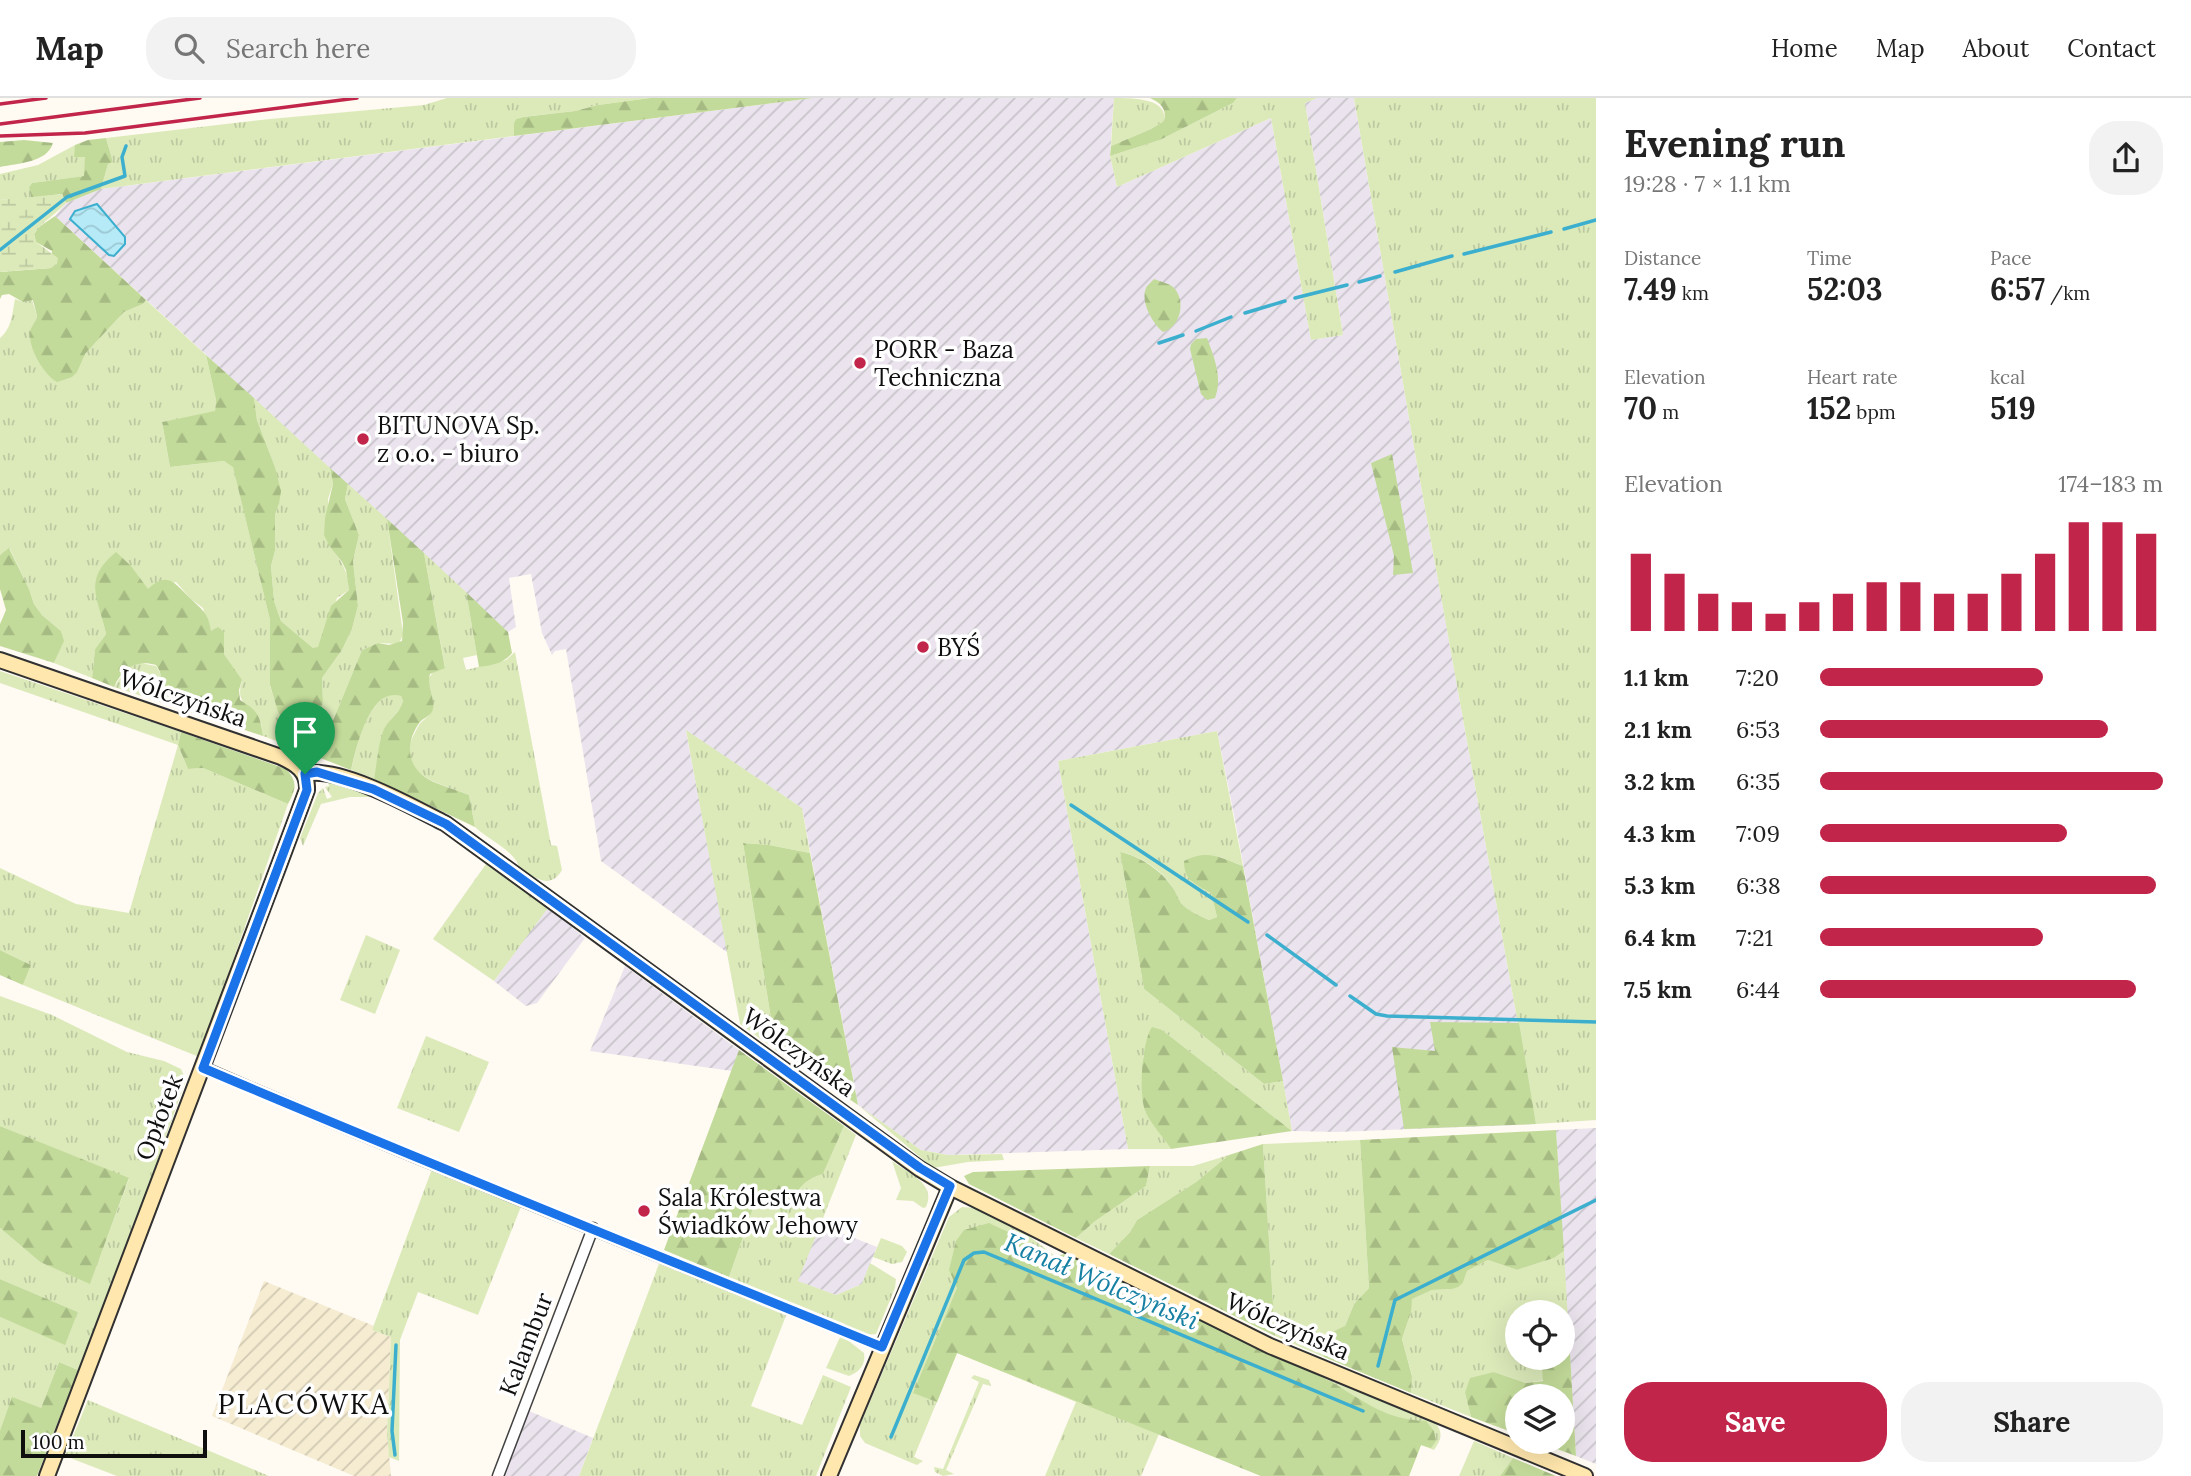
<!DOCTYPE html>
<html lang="en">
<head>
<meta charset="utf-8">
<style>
  :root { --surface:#fff; --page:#f2f2f2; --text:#222; --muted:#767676; --line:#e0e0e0; --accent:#c12549 }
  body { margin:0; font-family:Lora,serif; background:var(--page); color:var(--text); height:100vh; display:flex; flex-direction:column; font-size:26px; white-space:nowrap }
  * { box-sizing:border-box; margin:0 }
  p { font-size:23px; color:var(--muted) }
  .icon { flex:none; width:38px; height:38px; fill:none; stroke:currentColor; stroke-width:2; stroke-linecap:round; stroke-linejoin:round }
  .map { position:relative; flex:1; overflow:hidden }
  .panel { display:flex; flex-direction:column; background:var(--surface); width:595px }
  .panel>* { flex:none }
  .controls { position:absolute; left:1505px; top:1202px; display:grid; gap:14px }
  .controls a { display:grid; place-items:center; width:70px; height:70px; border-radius:50%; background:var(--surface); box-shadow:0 7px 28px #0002; font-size:35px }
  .scale { position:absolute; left:21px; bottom:18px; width:186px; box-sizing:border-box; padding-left:7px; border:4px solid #0f0f0f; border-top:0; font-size:19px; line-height:24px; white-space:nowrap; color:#0f0f0f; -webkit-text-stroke:5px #fff; paint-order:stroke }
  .pin { position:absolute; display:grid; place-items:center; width:60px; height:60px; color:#fff; margin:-72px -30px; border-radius:50% 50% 50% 0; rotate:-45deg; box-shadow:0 0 7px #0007 }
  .pin .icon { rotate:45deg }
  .round { display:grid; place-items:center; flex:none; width:74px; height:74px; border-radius:28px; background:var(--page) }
  .headline { display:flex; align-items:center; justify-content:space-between; height:119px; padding:0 28px }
  h1 { font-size:38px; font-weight:800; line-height:52px }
  .figures { display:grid; grid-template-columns:repeat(3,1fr); gap:10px; height:119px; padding:7px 28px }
  .figures div { display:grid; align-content:center }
  .figures b { font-size:30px; font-weight:800 }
  .figures small { font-size:19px; font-weight:400 }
  .figures p { font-size:19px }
  .chart { height:196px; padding:14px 28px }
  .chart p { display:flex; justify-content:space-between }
  .chart svg { width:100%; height:126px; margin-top:7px; stroke:var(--accent); stroke-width:6 }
  .cta { display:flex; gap:14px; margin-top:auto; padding:14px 28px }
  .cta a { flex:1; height:80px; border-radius:28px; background:var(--accent); color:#fff; font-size:28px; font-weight:800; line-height:80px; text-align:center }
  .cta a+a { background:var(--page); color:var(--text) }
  ul { padding:0 28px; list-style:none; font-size:23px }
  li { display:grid; grid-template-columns:112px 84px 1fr; align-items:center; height:52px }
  li i { height:18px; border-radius:9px; background:var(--accent) }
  header { display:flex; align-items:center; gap:42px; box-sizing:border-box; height:98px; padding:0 35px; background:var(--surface); border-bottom:2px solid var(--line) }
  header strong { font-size:33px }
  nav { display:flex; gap:38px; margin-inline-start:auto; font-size:24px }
  .search { width:490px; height:63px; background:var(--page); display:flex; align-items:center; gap:18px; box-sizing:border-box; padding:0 24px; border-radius:28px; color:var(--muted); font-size:26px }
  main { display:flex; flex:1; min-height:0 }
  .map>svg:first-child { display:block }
</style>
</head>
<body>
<header>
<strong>Map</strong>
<div class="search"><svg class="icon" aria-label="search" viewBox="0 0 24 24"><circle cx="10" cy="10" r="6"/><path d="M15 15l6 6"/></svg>Search here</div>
<nav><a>Home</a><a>Map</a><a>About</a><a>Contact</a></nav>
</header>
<main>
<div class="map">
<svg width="1596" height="1378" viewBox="0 0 1596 1378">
  <defs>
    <pattern id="industrial-furrows" width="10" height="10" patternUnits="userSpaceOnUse" patternTransform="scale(1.75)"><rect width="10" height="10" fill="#ebe4ee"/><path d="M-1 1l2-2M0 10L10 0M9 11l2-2" fill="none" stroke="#c8c2cb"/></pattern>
    <pattern id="farmland-furrows" width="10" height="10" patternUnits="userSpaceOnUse" patternTransform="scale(1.75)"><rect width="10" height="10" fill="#f5ecd1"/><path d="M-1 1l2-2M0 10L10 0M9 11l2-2" fill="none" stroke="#d1c9b2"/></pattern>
    <pattern id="grass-tufts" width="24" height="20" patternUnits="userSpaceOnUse" patternTransform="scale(1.75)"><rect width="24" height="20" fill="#dceaba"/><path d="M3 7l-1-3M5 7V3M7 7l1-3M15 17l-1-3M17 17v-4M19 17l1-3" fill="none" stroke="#bcc89f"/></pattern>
    <pattern id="forest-firs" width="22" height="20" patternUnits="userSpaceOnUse" patternTransform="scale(1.75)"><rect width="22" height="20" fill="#c3db9a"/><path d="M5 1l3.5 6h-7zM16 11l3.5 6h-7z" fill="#a6bb84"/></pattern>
    <pattern id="wetland-marsh" width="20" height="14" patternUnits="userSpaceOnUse" patternTransform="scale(1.75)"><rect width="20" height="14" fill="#dceaba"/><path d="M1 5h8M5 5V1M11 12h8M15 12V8" fill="none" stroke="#bcc89f"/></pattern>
    <pattern id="water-waves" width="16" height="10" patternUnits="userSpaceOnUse" patternTransform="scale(1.75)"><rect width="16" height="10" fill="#b6eaf7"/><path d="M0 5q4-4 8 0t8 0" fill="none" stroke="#9bc8d3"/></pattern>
  </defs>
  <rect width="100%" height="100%" fill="#fffaf2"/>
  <!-- industrial -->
  <g fill="url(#industrial-furrows)">
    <path d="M813,0H1114L1110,58L1117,89L1271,20L1311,242L1343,237L1305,5L1317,0H1354L1414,349L1536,1026L1337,1034L1292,1033L1235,722L1217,633L1058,663L1128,1051L948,1057L921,1052L858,1007L802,710L686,633L728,855L601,763L566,551L555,553L552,557L542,535L531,476L509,480L516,529L508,534L55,118L66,105L101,91Z"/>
    <path d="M547,809L585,840L537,905L526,908L494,883Z"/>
    <path d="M625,868L739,952L732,973L590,953Z"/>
    <path d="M1596,1030V1366L1576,1358L1556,1032Z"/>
    <path d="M819,1126L877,1149L862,1186L836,1197L797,1183Z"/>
    <path d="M529,1313L593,1340L579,1378H504Z"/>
  </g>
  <!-- farmland -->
  <path fill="url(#farmland-furrows)" d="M264,1183L374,1228L372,1232L391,1239L387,1334L391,1378H354L212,1318Z"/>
  <!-- grass -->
  <g fill="url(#grass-tufts)">
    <path d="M447,0H650L598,7L575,13L522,19L516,21L514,25V38L101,91L108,66L113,64L106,40L270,21L424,7Z"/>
    <path d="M1114,0C1133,0 1168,0 1164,23L1151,31L1111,48Z"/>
    <path d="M1237,0H1317L1305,5L1343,237L1311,242L1271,20L1117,89L1110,58L1160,42L1233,5Z"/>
    <path d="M1354,0H1596V1022L1536,1026L1414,349Z"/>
    <path d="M75,47V59H85V78L32,85L29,89L31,100L0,102V76L38,67Z"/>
    <path d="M15,201L23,204L32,202L37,218L30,241L46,274L85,256L124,214L143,206L146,202L206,257L216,302L215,314L162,324L170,369L224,363L233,368L270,522V588L278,613L290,631V648L263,638C262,632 262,625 259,621C248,604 235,607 242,583L224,556L223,534H210L203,510L191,501L176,484L148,492L97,498L106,536L95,551L92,580L54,565L63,544L61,533L42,517L34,506L29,491L10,451L0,457V240C12,230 12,216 15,201Z"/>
    <path d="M254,300L330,370L333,386L328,401L330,449C342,463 348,473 349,492L337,500L318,550H313L281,523L274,503L271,468L275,453V417L279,406L275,369L257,322Z"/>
    <path d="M348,386L387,421L403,536L399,546L378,545L362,552L318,659L308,655L323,604L322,580L342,552L352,531L358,508L353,463L359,437L345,401Z"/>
    <path d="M424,455L466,494L477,557L463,560L466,572L506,562L515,554L551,747L557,748L562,772C550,793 533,779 519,769C515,753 486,740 475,729L469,697C449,688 411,682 408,655C408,647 414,636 418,629C421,622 429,620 432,613C435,605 429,589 428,581L434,573L445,569Z"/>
    <path d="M140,565L156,568C166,581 158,589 151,601L114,589L127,570Z"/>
    <path d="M0,573L181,634L178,647L188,671L203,670L288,706L199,959L23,887L31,867L0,852V770L76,806L129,815L178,647L0,585Z"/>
    <path d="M393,595L401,598L403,603L401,609L386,628L374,681L351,672C358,645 365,606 393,595Z"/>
    <path d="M686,632L802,710L810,755L769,747L743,745L776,952L740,926Z"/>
    <path d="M1217,633L1243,768L1220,759L1192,784L1211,795L1217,819L1209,822C1200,818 1188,813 1181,805C1178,801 1176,795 1173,790C1162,772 1141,758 1120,754L1144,891L1264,986L1283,983L1292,1033L1162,932L1143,958L1144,1001L1145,1013L1171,1051H1128L1058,663Z"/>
    <path d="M328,684L370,697V699H350L321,706L303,748L300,740L318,695L323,690L327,701L332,699L325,689L329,688Z"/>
    <path d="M486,766L548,810L494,883L433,841Z"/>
    <path d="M366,837L400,852L375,916L340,902Z"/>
    <path d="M0,898L52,917L127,954L164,963L181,971L186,982L148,1089L78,1272L59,1264L41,1310L0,1333V1219L65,1246L78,1214L0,1181V1130L40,1164L90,1185L129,1081L0,1028Z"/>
    <path d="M426,938L489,964L459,1034L397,1010Z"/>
    <path d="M858,1007L921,1052L948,1057L1002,1056L1004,1062L968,1064L933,1070Z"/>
    <path d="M844,1028L856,1037L798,1183L836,1197L862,1186L870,1165L896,1181L895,1190L876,1236L866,1237L844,1229L845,1226L729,1179L756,1102L787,1113C798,1093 800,1083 823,1076Z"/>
    <path d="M1360,1042L1369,1190L1354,1206L1345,1228L1324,1243V1259L1275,1238L1263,1046Z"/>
    <path d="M1229,1057L1196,1084L1137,1122L1130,1134L1109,1156L1076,1140L1094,1124L1146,1088L1150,1068H1193Z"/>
    <path d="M892,1063C908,1075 937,1086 926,1109L923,1110L913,1103L896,1102L901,1090Z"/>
    <path d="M432,1071L522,1106L478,1217L418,1194L400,1242L399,1363L389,1359L387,1334L391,1239L372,1232Z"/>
    <path d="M962,1109C996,1110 1029,1138 1055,1158L1071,1155L1271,1256L1323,1280L1435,1324C1443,1334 1442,1341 1434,1352L1421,1347L1409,1378H1261L1159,1336L1141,1378H1045L1076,1304L957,1255L914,1359L923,1363L917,1367L912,1365L865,1345L860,1338V1327L949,1119Z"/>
    <path d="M881,1140L902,1148L907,1154L902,1164L892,1166L873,1159Z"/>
    <path d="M1564,1153L1569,1239L1563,1237V1214H1517V1260H1541L1544,1282L1526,1285L1494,1274L1465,1295L1471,1319L1411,1295L1412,1277L1402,1241L1411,1214V1201L1432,1192L1451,1191L1463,1185L1467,1173L1488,1162L1517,1172L1554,1160Z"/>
    <path d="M660,1163L787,1215L751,1308L802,1327L823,1277L851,1289L816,1378H579Z"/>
    <path d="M841,1237L864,1255C866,1267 859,1274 849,1278L826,1270Z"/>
    <path d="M974,1277L989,1282L991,1288L983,1286L946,1372L954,1376L943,1378L935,1374L934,1369L943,1371L979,1284L971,1280Z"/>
    <path d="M88,1302L269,1378H117L65,1358Z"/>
    <path d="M1474,1343L1513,1360L1500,1378H1459Z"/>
  </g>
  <!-- forest -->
  <g fill="url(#forest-firs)">
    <path d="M650,0H813L514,38V25L516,21L523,19L575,13L598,7Z"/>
    <path d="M1150,0H1237L1233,5L1160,42L1110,58L1111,48L1151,31L1164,23C1167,11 1161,5 1150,0Z"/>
    <path d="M106,40L113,64L108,66L101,91L66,105L62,96L31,100L29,89L32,85L84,78L85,59H74L75,47L88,42Z"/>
    <path d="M24,42L53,45C47,65 18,65 0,69V44Z"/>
    <path d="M55,118L146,202L143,206L124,214L85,256L77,274L72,279L57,284C44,277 28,250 30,234C31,228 36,224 37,218L33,202L23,204L9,196L2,197L0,201V174L51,170L52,153L36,144L34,136L39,129Z"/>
    <path d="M1154,181C1161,184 1170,185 1175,191C1186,205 1180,229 1163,234C1153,226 1140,204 1146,190C1146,189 1153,182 1154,181Z"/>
    <path d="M1207,240C1214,259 1223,280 1215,300L1207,302L1201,296L1190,251L1191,246L1196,241Z"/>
    <path d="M206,257L254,300L257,322L275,369L281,393L279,406L275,417V453L271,468L274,503L281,523L313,550L318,549L331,508L349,492L346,472L342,464L330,449L324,437L325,420L333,386L330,370L348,386L345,401L359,437L353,463L358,508L352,531L342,552L322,580L323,604L308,655L290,648V631L278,614L270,587V522L233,369L224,363L170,369L162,324L215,313L216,302Z"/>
    <path d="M1392,356L1413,475L1393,477L1394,458L1371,365Z"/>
    <path d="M387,421L424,455L445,570L430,576C426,588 437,603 432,614C429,619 423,620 420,624C405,644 406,668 428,681C440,688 456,691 469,697L475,729L374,681C377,665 378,646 384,631C389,621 400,615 403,603L401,598C370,588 356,650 351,672L318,659L362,552L378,545L389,547L402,543L403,525Z"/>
    <path d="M9,450L29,491L34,506L42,517L61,533L64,543L54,565L0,548V526L6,512L0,491V457Z"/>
    <path d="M116,454L131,468L148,491C168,472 175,486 190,500C203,513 208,514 211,533L218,529L224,534V556L242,582L239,592L240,602C258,613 260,617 263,638L151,601C158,589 166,580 156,567C136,561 122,571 114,589L92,580L95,551L106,536C98,499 82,482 116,454Z"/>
    <path d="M466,494L508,534L512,555C503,566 492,567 479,569Z"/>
    <path d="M181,634L286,671C298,684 296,691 288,706L203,670L188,671L178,647Z"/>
    <path d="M743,745L769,747L810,755L858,1007L776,952Z"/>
    <path d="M1120,754C1140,758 1161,772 1173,790C1176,794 1178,801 1181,805C1188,813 1200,818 1209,822L1217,819L1211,795C1195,786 1184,783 1184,763C1207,751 1220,759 1243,768L1283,983L1264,986L1144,891Z"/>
    <path d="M0,852L31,867L23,887L0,877Z"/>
    <path d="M1430,924L1519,925L1536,1026L1404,1031L1392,949L1435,953Z"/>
    <path d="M1152,929L1162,932L1292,1033L1171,1051C1163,1039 1152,1027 1146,1015C1138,999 1142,943 1152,929Z"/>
    <path d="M739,952L844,1028L823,1076C800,1083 798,1093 787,1114L756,1102L729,1179L664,1152Z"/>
    <path d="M0,1028L129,1080L90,1186L40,1164L0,1130Z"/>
    <path d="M1556,1032L1564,1153L1554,1160L1517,1172L1488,1162L1467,1173L1463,1185L1458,1189L1452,1191L1432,1192L1412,1201L1411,1214L1402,1241L1412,1278L1411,1295L1324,1259C1324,1237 1326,1237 1345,1228L1354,1206L1369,1190L1360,1042Z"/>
    <path d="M1263,1046L1275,1238L1109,1156L1130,1134L1137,1122L1196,1084L1229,1057Z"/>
    <path d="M1150,1068L1146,1088L1094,1124L1076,1140L969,1086L964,1078L973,1074Z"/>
    <path d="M989,1125C997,1129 1006,1133 1015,1137C1039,1151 1040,1162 1071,1155C1154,1197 1236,1238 1320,1278C1358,1297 1380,1322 1426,1323L1434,1333L1436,1343L1431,1350L1421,1347L1409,1378H1261L957,1255L937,1304L913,1295L957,1190L949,1172L956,1143L964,1132Z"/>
    <path d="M0,1181L78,1214L65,1247L0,1219Z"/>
    <path d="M1563,1237L1569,1239L1576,1358L1538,1344H1563V1298H1517V1336L1471,1319L1465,1295L1470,1280L1494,1274L1526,1285L1543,1283L1541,1260H1563Z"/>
    <path d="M59,1264L78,1272L37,1378H0V1333L12,1299L41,1310Z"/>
    <path d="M1513,1360L1556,1378H1500Z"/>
  </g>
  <!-- wetland -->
  <path fill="url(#wetland-marsh)" d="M62,96L66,105C56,116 42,124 34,136L36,144L58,160L57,166L51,170L0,174V102Z"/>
  <!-- water -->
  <path fill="url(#water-waves)" stroke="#3cafcf" stroke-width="2" d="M97,106L125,139V146L114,158L109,157L70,121L75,113Z"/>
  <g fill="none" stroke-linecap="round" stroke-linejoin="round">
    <!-- stream -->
    <g stroke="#3cafcf" stroke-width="3.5">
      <path d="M1564,131L1596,122"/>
      <path d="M0,152L67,99L125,78L122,59L126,48"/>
      <path d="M1464,156L1551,134"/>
      <path d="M1395,174L1452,158"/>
      <path d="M1359,184L1380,178"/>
      <path d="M1295,200L1347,187"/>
      <path d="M1245,215L1285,203"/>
      <path d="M1196,233L1231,219"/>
      <path d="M1159,245L1183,237"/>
      <path d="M1071,707L1248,824"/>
      <path d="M1267,837L1336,887"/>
      <path d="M1350,898L1376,916L1387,918L1596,924"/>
      <path d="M1378,1268L1395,1202L1596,1102"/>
      <path d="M891,1339L964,1162L974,1155L984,1154L1363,1313"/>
      <path d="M395,1357L392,1333L396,1247"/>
    </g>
    <!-- street casing -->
    <g stroke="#424242" stroke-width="13">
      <g id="street">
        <path d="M203,969C427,1067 655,1156 882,1249"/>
        <path d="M498,1378L593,1130"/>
      </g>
    </g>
    <!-- secondary casing -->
    <g stroke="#313131" stroke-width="18">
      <g id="secondary">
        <path d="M0,562L281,659C296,666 308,673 307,692L279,767L47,1378"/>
        <path d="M305,676C338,667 415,710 446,726L920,1071L950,1089L1270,1248L1585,1378"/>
        <path d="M829,1378L950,1089"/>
      </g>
    </g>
    <!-- street -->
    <use href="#street" stroke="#fff" stroke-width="10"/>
    <!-- secondary -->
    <use href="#secondary" stroke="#ffe7ad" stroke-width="14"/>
    <!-- rail -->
    <g stroke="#c12549" stroke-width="3.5">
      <path d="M0,6L46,0"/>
      <path d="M0,26L200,0"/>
      <path d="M0,38L85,35L357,0"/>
    </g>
  </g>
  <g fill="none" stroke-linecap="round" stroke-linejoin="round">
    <!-- route casing -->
    <g stroke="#fff" stroke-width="14">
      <path id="route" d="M317,674L373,691L446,726L920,1070L950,1088L882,1249C655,1156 428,1066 203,970L307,692L305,676Z"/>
    </g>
    <!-- route -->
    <use href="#route" stroke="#1a73e8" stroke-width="9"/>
  </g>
  <!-- markers -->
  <g fill="#c12549" stroke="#fff" stroke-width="2.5">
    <circle cx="860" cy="265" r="7"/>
    <circle cx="363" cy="341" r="7"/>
    <circle cx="923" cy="549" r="7"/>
    <circle cx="644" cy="1113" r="7"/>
  </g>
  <g text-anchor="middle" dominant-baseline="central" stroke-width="7" stroke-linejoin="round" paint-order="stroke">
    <!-- poi labels -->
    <g font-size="24" fill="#0f0f0f" stroke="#fff" text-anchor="start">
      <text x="874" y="251">PORR - Baza<tspan x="874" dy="28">Techniczna</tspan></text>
      <text x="377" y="327">BITUNOVA Sp.<tspan x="377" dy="28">z o.o. - biuro</tspan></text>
      <text x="937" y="549">BYŚ</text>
      <text x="658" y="1099">Sala Królestwa<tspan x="658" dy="28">Świadków Jehowy</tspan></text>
    </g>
    <!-- street labels -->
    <g font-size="24" fill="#0f0f0f" stroke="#fff">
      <text transform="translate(183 600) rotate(19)">Wólczyńska</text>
      <text transform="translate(799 954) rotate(36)">Wólczyńska</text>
      <text transform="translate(159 1019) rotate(-69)">Opłotek</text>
      <text transform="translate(1288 1228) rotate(24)">Wólczyńska</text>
      <text transform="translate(526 1246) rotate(-69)">Kalambur</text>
    </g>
    <!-- water labels -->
    <g font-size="26" font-style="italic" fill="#1680a3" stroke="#fff">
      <text transform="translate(1102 1183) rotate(23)">Kanał Wólczyński</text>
    </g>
    <!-- quarter labels -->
    <g font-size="28" letter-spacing="2" fill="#0f0f0f" stroke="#fff">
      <text x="304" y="1306">PLACÓWKA</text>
    </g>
  </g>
</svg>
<div class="controls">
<a><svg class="icon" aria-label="locate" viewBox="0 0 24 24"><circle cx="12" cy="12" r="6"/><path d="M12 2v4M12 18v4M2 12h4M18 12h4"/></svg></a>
<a><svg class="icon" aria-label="layers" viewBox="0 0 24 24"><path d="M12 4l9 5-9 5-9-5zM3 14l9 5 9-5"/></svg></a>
</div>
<div class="scale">100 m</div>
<div class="pin" style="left:305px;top:676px;background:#1e9e55"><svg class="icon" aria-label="arrive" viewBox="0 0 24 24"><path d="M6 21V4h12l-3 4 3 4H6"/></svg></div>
</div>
<section class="panel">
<div class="headline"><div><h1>Evening run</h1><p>19:28 · 7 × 1.1 km</p></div><a class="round"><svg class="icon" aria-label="share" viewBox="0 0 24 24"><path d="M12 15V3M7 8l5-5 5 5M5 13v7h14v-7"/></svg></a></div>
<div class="figures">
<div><p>Distance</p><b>7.49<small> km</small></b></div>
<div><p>Time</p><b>52:03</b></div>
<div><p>Pace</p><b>6:57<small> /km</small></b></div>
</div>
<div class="figures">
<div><p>Elevation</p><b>70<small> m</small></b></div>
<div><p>Heart rate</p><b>152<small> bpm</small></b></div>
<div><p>kcal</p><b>519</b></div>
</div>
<div class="chart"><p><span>Elevation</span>174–183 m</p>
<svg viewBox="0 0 160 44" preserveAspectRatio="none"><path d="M5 44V17M15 44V24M25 44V31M35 44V34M45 44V38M55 44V34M65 44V31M75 44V27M85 44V27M95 44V31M105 44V31M115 44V24M125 44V17M135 44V6M145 44V6M155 44V10"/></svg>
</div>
<ul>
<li><b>1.1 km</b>7:20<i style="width:65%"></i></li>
<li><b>2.1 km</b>6:53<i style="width:84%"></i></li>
<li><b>3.2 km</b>6:35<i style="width:100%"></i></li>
<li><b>4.3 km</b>7:09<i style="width:72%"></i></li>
<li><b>5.3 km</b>6:38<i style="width:98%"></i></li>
<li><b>6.4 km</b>7:21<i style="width:65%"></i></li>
<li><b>7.5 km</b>6:44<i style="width:92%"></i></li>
</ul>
<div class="cta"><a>Save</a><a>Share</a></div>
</section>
</main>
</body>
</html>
